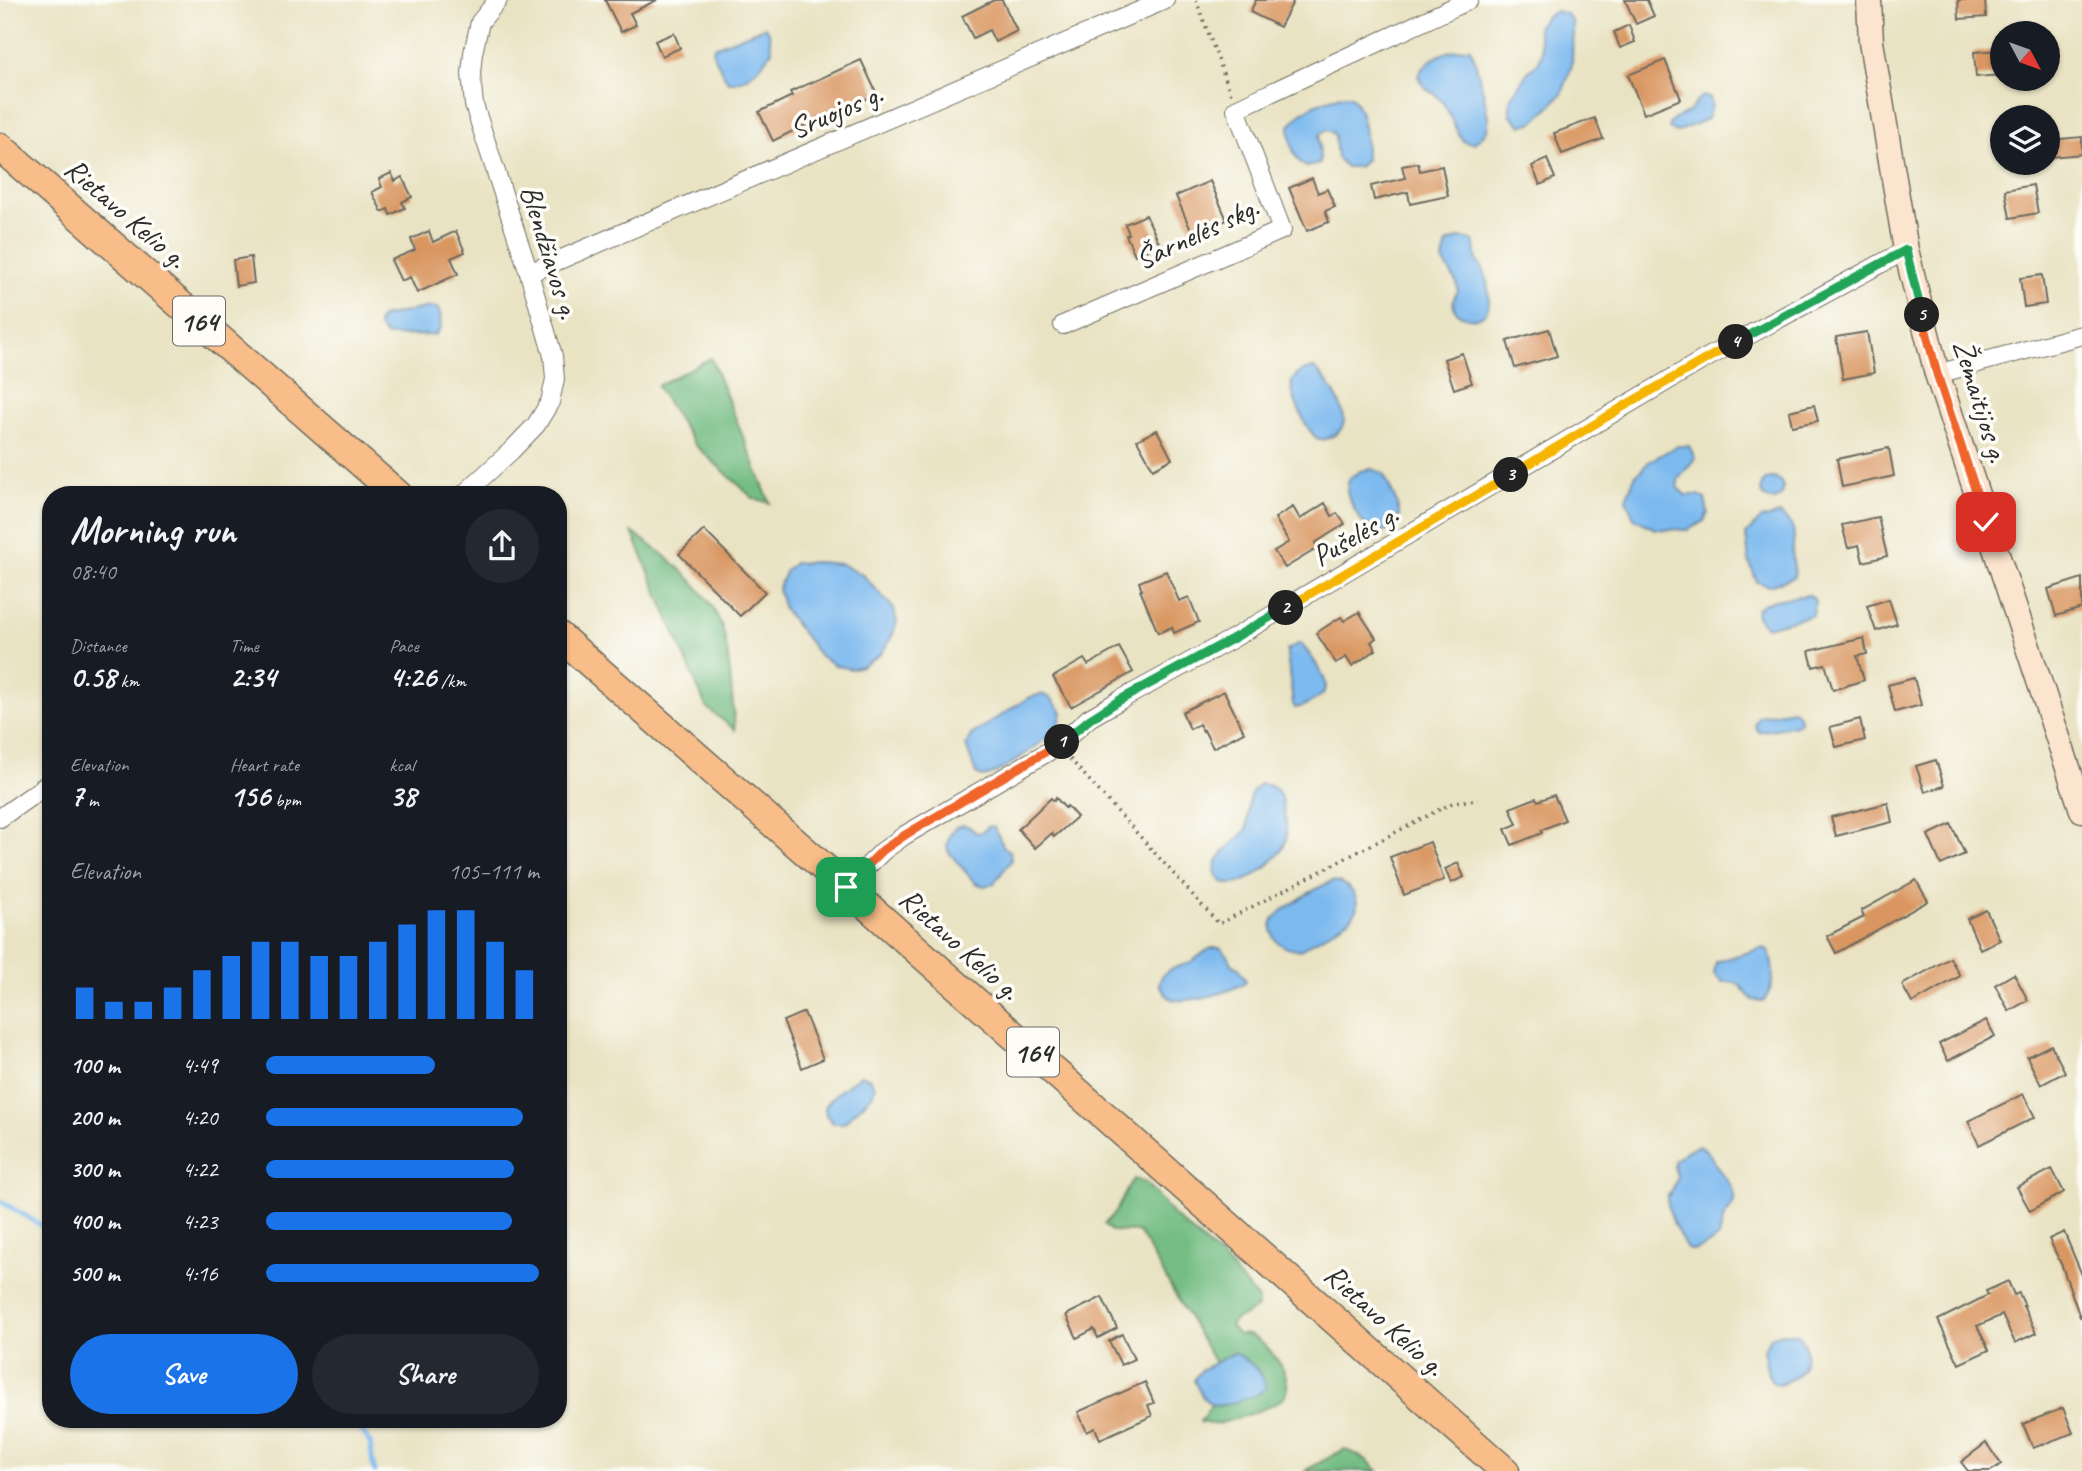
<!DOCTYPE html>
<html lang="en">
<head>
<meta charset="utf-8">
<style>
  :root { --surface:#171b24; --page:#242831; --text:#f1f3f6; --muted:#9ea1a6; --accent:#1a73e8 }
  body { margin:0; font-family:Caveat,sans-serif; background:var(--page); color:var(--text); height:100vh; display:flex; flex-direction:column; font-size:26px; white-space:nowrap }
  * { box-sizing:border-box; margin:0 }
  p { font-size:23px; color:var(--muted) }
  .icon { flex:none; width:38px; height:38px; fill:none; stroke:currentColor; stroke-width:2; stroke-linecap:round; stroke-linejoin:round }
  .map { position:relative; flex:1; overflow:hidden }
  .details { position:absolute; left:42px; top:486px; width:525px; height:942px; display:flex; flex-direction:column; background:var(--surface); border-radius:28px; box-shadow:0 2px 5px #0004 }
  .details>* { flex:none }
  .needle { width:46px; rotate:131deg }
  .buttons { position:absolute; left:1990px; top:21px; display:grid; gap:14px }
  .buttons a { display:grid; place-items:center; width:70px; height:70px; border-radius:50%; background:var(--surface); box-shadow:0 2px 5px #0004; font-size:35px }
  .pin { position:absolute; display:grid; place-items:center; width:60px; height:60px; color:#fff; margin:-30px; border-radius:14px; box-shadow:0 4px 10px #0006 }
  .km { position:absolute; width:35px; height:35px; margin:-18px; border-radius:50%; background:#222; color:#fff; font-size:19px; line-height:35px; text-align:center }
  .round { display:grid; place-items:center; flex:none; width:74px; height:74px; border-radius:37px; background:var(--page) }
  .head { display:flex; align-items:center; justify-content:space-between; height:119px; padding:0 28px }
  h1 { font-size:38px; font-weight:600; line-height:52px }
  .metrics { display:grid; grid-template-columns:repeat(3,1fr); gap:10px; height:119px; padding:7px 28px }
  .metrics div { display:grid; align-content:center }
  .metrics b { font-size:30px; font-weight:600 }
  .metrics small { font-size:19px; font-weight:400 }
  .metrics p { font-size:19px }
  .chart { height:196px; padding:14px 28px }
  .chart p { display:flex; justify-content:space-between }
  .chart svg { width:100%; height:126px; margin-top:7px; stroke:var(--accent); stroke-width:6 }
  .primary-button { display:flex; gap:14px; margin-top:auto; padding:14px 28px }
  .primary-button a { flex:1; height:80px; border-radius:42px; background:var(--accent); color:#fff; font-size:28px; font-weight:600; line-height:80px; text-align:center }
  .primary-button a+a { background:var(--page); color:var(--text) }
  ul { padding:0 28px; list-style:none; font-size:23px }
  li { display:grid; grid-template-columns:112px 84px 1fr; align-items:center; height:52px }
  li i { height:18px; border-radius:9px; background:var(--accent) }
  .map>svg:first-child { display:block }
</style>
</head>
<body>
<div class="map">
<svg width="2082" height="1471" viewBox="0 0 2082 1471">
  <rect width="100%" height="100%" fill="#fdfcf7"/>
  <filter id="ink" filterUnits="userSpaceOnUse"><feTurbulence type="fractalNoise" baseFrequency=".0143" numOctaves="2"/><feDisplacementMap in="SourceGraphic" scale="14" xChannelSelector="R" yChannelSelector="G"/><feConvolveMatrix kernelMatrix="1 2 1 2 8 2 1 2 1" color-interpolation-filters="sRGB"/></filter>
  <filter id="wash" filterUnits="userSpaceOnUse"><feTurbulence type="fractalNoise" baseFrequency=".00686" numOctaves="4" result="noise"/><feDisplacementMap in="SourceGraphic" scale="28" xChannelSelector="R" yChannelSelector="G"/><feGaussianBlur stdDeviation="1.57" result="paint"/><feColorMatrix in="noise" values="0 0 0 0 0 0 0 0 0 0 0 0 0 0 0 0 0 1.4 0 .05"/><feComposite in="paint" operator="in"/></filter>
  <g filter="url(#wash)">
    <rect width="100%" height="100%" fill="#e9e3c3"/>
    <!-- forest -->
    <g fill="#74bd84" stroke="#507458" stroke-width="2">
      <path d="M711,358L770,503L753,498L695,445L657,386Z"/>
      <path d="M632,532C668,556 717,595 725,639C731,669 732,700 735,730L706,707Z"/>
      <path d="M1134,1179L1146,1183L1174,1216L1225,1261L1258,1299L1257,1308L1234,1321L1230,1326L1238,1335C1241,1335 1245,1334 1248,1335C1266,1340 1296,1377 1285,1395C1278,1407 1230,1421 1216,1424C1210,1425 1205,1423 1200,1422L1211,1405L1221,1406L1234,1353L1215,1363L1139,1232L1111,1231L1104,1224C1120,1212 1122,1194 1134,1179Z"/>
      <path d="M1345,1449L1367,1460L1378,1471H1304Z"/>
    </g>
    <!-- water -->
    <g fill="#7cb9ef" stroke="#54728d" stroke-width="2">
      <path d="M1556,11L1567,14L1573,23L1572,65L1562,94L1534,122L1522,126L1510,114V99L1528,72L1539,62L1542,51L1537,27L1546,16Z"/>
      <path d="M765,27L769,33L772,51C761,66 748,83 728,82L713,54L714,47Z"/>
      <path d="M1470,48C1475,56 1490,116 1488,126C1487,133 1480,138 1474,143L1464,142C1453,129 1450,107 1437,96C1427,88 1424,90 1418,76C1426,57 1450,49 1470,48Z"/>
      <path d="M1345,95L1351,96C1365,111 1366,139 1366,159L1359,167H1346L1337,158L1335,136L1331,131L1326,130L1319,135L1320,164L1306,167C1292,158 1291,143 1289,127C1304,106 1321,101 1345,95Z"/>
      <path d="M1703,96L1710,98L1712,105L1707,119L1677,132L1669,129V124C1675,117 1684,116 1690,110C1695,104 1697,100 1703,96Z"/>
      <path d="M1459,238C1481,240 1473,246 1477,260C1480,269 1478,260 1483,269C1487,276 1488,288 1489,296C1493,334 1437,318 1458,291L1457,283L1443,260L1447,243Z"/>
      <path d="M430,307L437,308L440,312L441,328L435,335L387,336L379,328L378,322L382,317Z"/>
      <path d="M1314,368C1327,379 1338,397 1343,413C1345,420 1344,427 1338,432C1334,436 1325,441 1319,439C1308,435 1289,392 1292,382C1296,372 1305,370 1314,368Z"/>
      <path d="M1677,446H1689L1695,458L1678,480V488L1685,495H1699L1705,499L1708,513L1704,521L1688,530L1655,529L1634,518L1626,499L1635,476L1650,461Z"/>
      <path d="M1372,469L1383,473C1388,484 1401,507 1399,519C1396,534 1378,534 1368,527C1360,522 1347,498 1347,489C1347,485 1349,481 1350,478L1360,471Z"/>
      <circle cx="1772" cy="489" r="11"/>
      <path d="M1780,514C1803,533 1790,537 1793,560C1793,567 1796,569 1794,577L1769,586L1757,582L1749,561L1746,534L1761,519Z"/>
      <path d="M817,562L841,564L863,575L893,608L897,622L892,636L881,654L862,666L850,669L835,665L820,656L784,609L778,589L785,572L794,563Z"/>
      <path d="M1810,595L1815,601L1813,615L1767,627C1731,600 1796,597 1810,595Z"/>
      <path d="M1300,643C1307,650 1326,676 1326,686C1326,693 1320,696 1316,699C1309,703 1304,707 1295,708L1293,704L1287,655V650Z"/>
      <path d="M1041,694L1051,698L1062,712C1061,719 1060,723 1056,728C1047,740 1001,773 987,776C981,778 980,776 976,774L966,745L971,735L1028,698Z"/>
      <path d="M1793,710C1798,712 1800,715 1800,721L1796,725L1759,732L1755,726L1756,720L1760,716Z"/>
      <path d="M1260,784C1277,785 1281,792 1283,808C1285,818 1288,830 1286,840C1282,859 1237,896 1220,880C1216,875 1214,871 1216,865C1220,851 1239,840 1247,829C1250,812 1244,795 1260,784Z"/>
      <path d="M963,825L970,827L976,833L982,832L989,826L994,827L1003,846L1010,852L1011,861L993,884L984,886L975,883L948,851L947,844L951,833L956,827Z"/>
      <path d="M1332,881C1353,883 1366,905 1349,920L1300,950C1290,950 1281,947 1275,939C1273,934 1270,927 1272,922C1277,910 1319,887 1332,881Z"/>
      <path d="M1212,948H1221L1227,955L1233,965L1239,968L1246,981C1234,992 1191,1002 1175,1000C1167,998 1163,991 1159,984C1163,967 1178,969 1192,961C1199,957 1203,952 1212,948Z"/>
      <path d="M1762,948L1769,950C1774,970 1776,983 1764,1001L1753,1000C1739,988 1743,980 1722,982L1714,974L1716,962Z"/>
      <path d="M861,1075L870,1079L875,1087L872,1095L844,1123H833L826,1115L825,1106L837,1093Z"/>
      <path d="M1698,1146C1712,1151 1712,1162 1720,1171C1728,1181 1739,1193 1732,1206C1730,1209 1727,1212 1725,1215C1721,1221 1721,1230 1719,1237C1710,1243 1698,1253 1687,1249C1678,1233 1668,1216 1667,1197L1673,1189L1677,1177L1674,1167L1675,1160L1688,1150Z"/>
      <path d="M1781,1333C1787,1334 1794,1332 1799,1336C1809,1343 1806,1365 1799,1373C1794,1379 1785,1382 1779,1385L1772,1382L1768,1374L1763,1350L1771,1337Z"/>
      <path d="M1234,1353C1249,1361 1263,1370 1266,1388C1259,1395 1251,1397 1241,1400C1214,1409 1206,1409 1194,1380L1201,1370Z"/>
    </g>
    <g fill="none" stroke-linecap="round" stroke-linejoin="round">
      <!-- stream -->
      <g stroke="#7cb9ef" stroke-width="5">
        <path d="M0,1201L51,1231"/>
        <path d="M361,1430L370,1443L374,1471"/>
      </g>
    </g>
    <g id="blocks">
      <!-- building -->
      <g fill="#d99661">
        <path d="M605,0H657L630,13L636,25L621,32Z"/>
        <path d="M994,0H1002L1017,31L995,42L989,30L973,38L962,16Z"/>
        <path d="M1256,0H1294L1280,27L1250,12Z"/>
        <path d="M1625,0H1647L1654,16L1636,24Z"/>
        <path d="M1958,0H1985L1986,17L1959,19Z"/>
        <path d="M1629,25L1635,42L1620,48L1614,32Z"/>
        <path d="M674,33L680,48L662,56L655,41Z"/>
        <path d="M2002,50V75L1976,77L1974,52Z"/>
        <path d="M861,60L877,94L822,119L821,117L773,141L759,112L792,96L790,92Z"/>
        <path d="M1665,60L1681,99L1644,114L1628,75Z"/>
        <path d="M1595,118L1603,139L1562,154L1554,133Z"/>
        <path d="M2082,137V154L2051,157L2049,140Z"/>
        <path d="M1547,159L1555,178L1540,185L1532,166Z"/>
        <path d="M1418,163L1420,171L1442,166L1448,196L1410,204L1408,192L1374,200L1371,186L1405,178L1402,166Z"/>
        <path d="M391,173L395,181L402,177L412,197L402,202L405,208L390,215L388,209L382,212L372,192L382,187L379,179Z"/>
        <path d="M1312,178L1318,193L1327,189L1335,207L1325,211L1329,222L1307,231L1289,188Z"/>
        <path d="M1210,181L1227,220L1193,235L1176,196Z"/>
        <path d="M2033,185L2038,213L2010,218L2005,190Z"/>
        <path d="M1146,215L1160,245L1135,255L1126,235L1129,234L1125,224Z"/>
        <path d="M429,231L433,242L456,231L465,252L451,258L458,274L417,293L410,277L401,281L391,260L415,250L411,239Z"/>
        <path d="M251,257L254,283L236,286L233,260Z"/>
        <path d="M2042,275L2046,304L2024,307L2020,278Z"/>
        <path d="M1549,329L1557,356L1515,368L1507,341Z"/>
        <path d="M1867,332L1874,373L1843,379L1836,337Z"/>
        <path d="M1462,353L1472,383L1454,389L1444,359Z"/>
        <path d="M1814,405L1818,421L1792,426L1789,411Z"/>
        <path d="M1157,430L1172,459L1153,469L1137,440Z"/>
        <path d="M1889,448L1894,476L1842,487L1837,459Z"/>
        <path d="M1325,503L1332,516L1337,513L1345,524L1315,543L1318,548L1285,568L1274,551L1289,542L1275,518L1293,507L1300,519Z"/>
        <path d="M1878,517L1887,556L1863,562L1859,545L1848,548L1842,525Z"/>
        <path d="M704,530L765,592L740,616L679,554Z"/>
        <path d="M1166,571L1179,601L1189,597L1199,622L1174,633L1172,627L1158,633L1140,590H1142L1139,582Z"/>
        <path d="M2082,578V608L2056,616L2048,589Z"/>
        <path d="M1889,599L1897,624L1876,631L1867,606Z"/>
        <path d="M1359,612L1376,638L1371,642L1376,650L1352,666L1346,657L1336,663L1316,633L1341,617L1344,621Z"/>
        <path d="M1864,638L1867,654L1857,656L1864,680L1833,690L1825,664L1813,667L1809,651Z"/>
        <path d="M1119,647L1133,672L1071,707L1053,677L1084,659L1088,665Z"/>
        <path d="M1914,678L1921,705L1895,712L1888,685Z"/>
        <path d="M1224,691L1244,732L1213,748L1204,730L1203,731L1199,724L1190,729L1182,712Z"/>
        <path d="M1860,719L1865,740L1836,747L1830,727Z"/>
        <path d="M1936,760L1944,786L1925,792L1916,766Z"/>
        <path d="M1554,795L1565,820L1541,830L1542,833L1512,845L1505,829L1517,824L1510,808L1536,798L1538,801Z"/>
        <path d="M1051,798L1054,801L1056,798L1065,808L1067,806L1077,817L1054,837L1052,833L1035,848L1018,829Z"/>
        <path d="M1888,803L1892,822L1836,836L1831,817Z"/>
        <path d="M1951,824L1965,854L1941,865L1928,835Z"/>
        <path d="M1430,842L1444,880L1404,895L1390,857Z"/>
        <path d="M1458,863L1464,877L1451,883L1445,869Z"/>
        <path d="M1916,880L1928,901L1836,953L1827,936L1864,917L1861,911Z"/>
        <path d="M1986,910L2000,940L1980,949L1967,919Z"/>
        <path d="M1950,958L1960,976L1912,1003L1902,985Z"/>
        <path d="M2014,974L2028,1000L2009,1011L1995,985Z"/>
        <path d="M804,1012L823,1059L802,1068L783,1021Z"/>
        <path d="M1986,1020L1995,1036L1948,1061L1939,1044Z"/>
        <path d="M2051,1045L2065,1072L2041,1085L2027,1057Z"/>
        <path d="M2023,1094L2035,1117L1979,1145L1968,1121Z"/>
        <path d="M2052,1169L2064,1192L2030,1211L2017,1187Z"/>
        <path d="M2064,1232L2082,1275V1316L2080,1317L2062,1266L2049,1239Z"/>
        <path d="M2008,1281L2014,1295L2019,1293L2025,1306H2023L2036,1333L2015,1343L2002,1315L1977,1326L1989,1350L1959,1364L1938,1320L1988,1295L1986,1291Z"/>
        <path d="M1102,1297L1117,1328L1098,1338L1094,1329L1077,1338L1066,1315Z"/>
        <path d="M1122,1334L1134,1359L1121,1365L1109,1341Z"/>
        <path d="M1145,1382L1154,1403L1148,1405L1152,1416L1100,1439L1095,1428L1087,1432L1078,1412Z"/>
        <path d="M2063,1408L2073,1433L2033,1448L2023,1424Z"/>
        <path d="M1986,1443L2001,1464L1991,1471H1968L1961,1462Z"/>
      </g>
    </g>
  </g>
  <g filter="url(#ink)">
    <use href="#blocks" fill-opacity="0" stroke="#6e6b60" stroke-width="2"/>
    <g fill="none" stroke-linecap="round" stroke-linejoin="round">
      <!-- minor casing -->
      <g stroke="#6e6b60" stroke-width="20">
        <g id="minor">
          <path d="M529,273L1165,0"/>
          <path d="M1063,325L1282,230L1236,109L1469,0"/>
          <path d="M1937,374L2082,335"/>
          <path d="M463,495L511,451L536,425L550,402L555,379L553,356L529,273L474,105L471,74L473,53L480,22L498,0"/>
          <path d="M0,818L51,782"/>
          <path d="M846,887L883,851L905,835L1058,746L1089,718L1120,700L1232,639L1701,361L1906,250"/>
        </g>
      </g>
      <!-- secondary casing -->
      <g stroke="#6e6b60" stroke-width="27">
        <path id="secondary" d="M1869,0L1871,42L1906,250L1937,374L2082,810"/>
      </g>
      <!-- primary casing -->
      <g stroke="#6e6b60" stroke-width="31">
        <g id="primary">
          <path d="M0,147L398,495"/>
          <path d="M558,635L846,887L1505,1471"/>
        </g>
      </g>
      <!-- path -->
      <g stroke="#6e6b60" stroke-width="3.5" stroke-dasharray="2 5" stroke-linecap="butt">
        <path d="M1196,0L1231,94"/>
        <path d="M1070,759L1219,924L1454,802L1478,800"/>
      </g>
      <!-- minor -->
      <use href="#minor" stroke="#fff" stroke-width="18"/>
      <!-- secondary -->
      <use href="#secondary" stroke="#fce5cf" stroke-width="24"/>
      <!-- primary -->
      <use href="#primary" stroke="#f8bd88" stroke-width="28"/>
    </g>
  </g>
  <g fill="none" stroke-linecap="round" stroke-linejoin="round" filter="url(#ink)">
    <!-- split-1 casing -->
    <g stroke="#fff" stroke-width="14">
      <path id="split-1" d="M846,887L883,850L905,835L1062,742"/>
    </g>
    <!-- split-2 casing -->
    <g stroke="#fff" stroke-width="14">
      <path id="split-2" d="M1062,742L1090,719L1120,700L1232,639L1286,608"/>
    </g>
    <!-- split-3 casing -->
    <g stroke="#fff" stroke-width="14">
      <path id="split-3" d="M1286,608L1511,475"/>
    </g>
    <!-- split-4 casing -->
    <g stroke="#fff" stroke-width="14">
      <path id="split-4" d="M1511,475L1626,405L1736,342"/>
    </g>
    <!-- split-5 casing -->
    <g stroke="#fff" stroke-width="14">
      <path id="split-5" d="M1736,342L1906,250L1922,315"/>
    </g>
    <!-- split-6 casing -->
    <g stroke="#fff" stroke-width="14">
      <path id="split-6" d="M1922,315L1937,374L1986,522"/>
    </g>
    <!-- split-1 -->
    <use href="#split-1" stroke="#f0652b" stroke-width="9"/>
    <!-- split-2 -->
    <use href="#split-2" stroke="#22a559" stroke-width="9"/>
    <!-- split-3 -->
    <use href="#split-3" stroke="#f5b400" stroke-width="9"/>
    <!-- split-4 -->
    <use href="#split-4" stroke="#f5b400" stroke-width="9"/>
    <!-- split-5 -->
    <use href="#split-5" stroke="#22a559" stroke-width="9"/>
    <!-- split-6 -->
    <use href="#split-6" stroke="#f0652b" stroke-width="9"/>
  </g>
  <g text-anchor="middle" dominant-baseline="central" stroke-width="7" stroke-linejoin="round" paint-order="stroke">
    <!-- shield labels -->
    <g fill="#fdfcf7" stroke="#6a6a68" stroke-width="2">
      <rect x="173" y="296.5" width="52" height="49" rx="5"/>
      <rect x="1007" y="1027.5" width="52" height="49" rx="5"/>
    </g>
    <g font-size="28" font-weight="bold" fill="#2b2b2b">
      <text x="199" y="321">164</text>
      <text x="1033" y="1052">164</text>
    </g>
    <!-- street labels -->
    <g font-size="30" fill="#2b2b2b" stroke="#fdfcf7">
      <text transform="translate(836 111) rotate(-23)">Sruojos g.</text>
      <text transform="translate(126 213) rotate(41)">Rietavo Kelio g.</text>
      <text transform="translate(1197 233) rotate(-25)">Šarnelės skg.</text>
      <text transform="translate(550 252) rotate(73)">Blendžiavos g.</text>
      <text transform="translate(1981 401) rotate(73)">Žemaitijos g.</text>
      <text transform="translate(1355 535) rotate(-30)">Pušelės g.</text>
      <text transform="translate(960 944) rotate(42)">Rietavo Kelio g.</text>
      <text transform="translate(1385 1320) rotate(42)">Rietavo Kelio g.</text>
    </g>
  </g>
</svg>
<div class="buttons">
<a><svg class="needle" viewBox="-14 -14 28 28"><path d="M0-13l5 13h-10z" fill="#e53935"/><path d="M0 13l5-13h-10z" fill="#9ea1a6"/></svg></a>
<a><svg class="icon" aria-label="layers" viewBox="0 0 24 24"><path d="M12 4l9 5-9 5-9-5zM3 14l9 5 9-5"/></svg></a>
</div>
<div class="pin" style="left:846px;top:887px;background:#1e9e55"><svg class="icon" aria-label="arrive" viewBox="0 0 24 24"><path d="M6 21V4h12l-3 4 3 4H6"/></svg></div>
<div class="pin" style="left:1986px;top:522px;background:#d93025"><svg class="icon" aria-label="check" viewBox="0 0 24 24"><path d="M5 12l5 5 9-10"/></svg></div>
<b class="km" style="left:1062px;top:742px">1</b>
<b class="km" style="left:1286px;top:608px">2</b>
<b class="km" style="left:1511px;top:475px">3</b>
<b class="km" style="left:1736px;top:342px">4</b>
<b class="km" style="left:1922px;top:315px">5</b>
<section class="details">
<div class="head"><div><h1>Morning run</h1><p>08:40</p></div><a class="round"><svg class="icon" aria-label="share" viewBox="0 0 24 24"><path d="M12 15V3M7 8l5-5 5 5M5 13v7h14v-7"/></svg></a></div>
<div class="metrics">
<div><p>Distance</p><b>0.58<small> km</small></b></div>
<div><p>Time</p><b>2:34</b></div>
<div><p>Pace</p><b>4:26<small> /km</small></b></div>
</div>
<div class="metrics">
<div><p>Elevation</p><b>7<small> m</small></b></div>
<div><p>Heart rate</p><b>156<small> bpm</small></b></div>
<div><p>kcal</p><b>38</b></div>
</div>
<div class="chart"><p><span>Elevation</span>105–111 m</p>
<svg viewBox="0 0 160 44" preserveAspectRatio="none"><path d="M5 44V33M15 44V38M25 44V38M35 44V33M45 44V27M55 44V22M65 44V17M75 44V17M85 44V22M95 44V22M105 44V17M115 44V11M125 44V6M135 44V6M145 44V17M155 44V27"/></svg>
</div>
<ul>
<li><b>100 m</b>4:49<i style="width:62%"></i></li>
<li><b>200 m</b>4:20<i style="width:94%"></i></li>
<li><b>300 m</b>4:22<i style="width:91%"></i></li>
<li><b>400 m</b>4:23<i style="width:90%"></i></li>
<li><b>500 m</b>4:16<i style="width:100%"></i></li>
</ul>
<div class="primary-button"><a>Save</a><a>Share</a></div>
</section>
</div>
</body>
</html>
